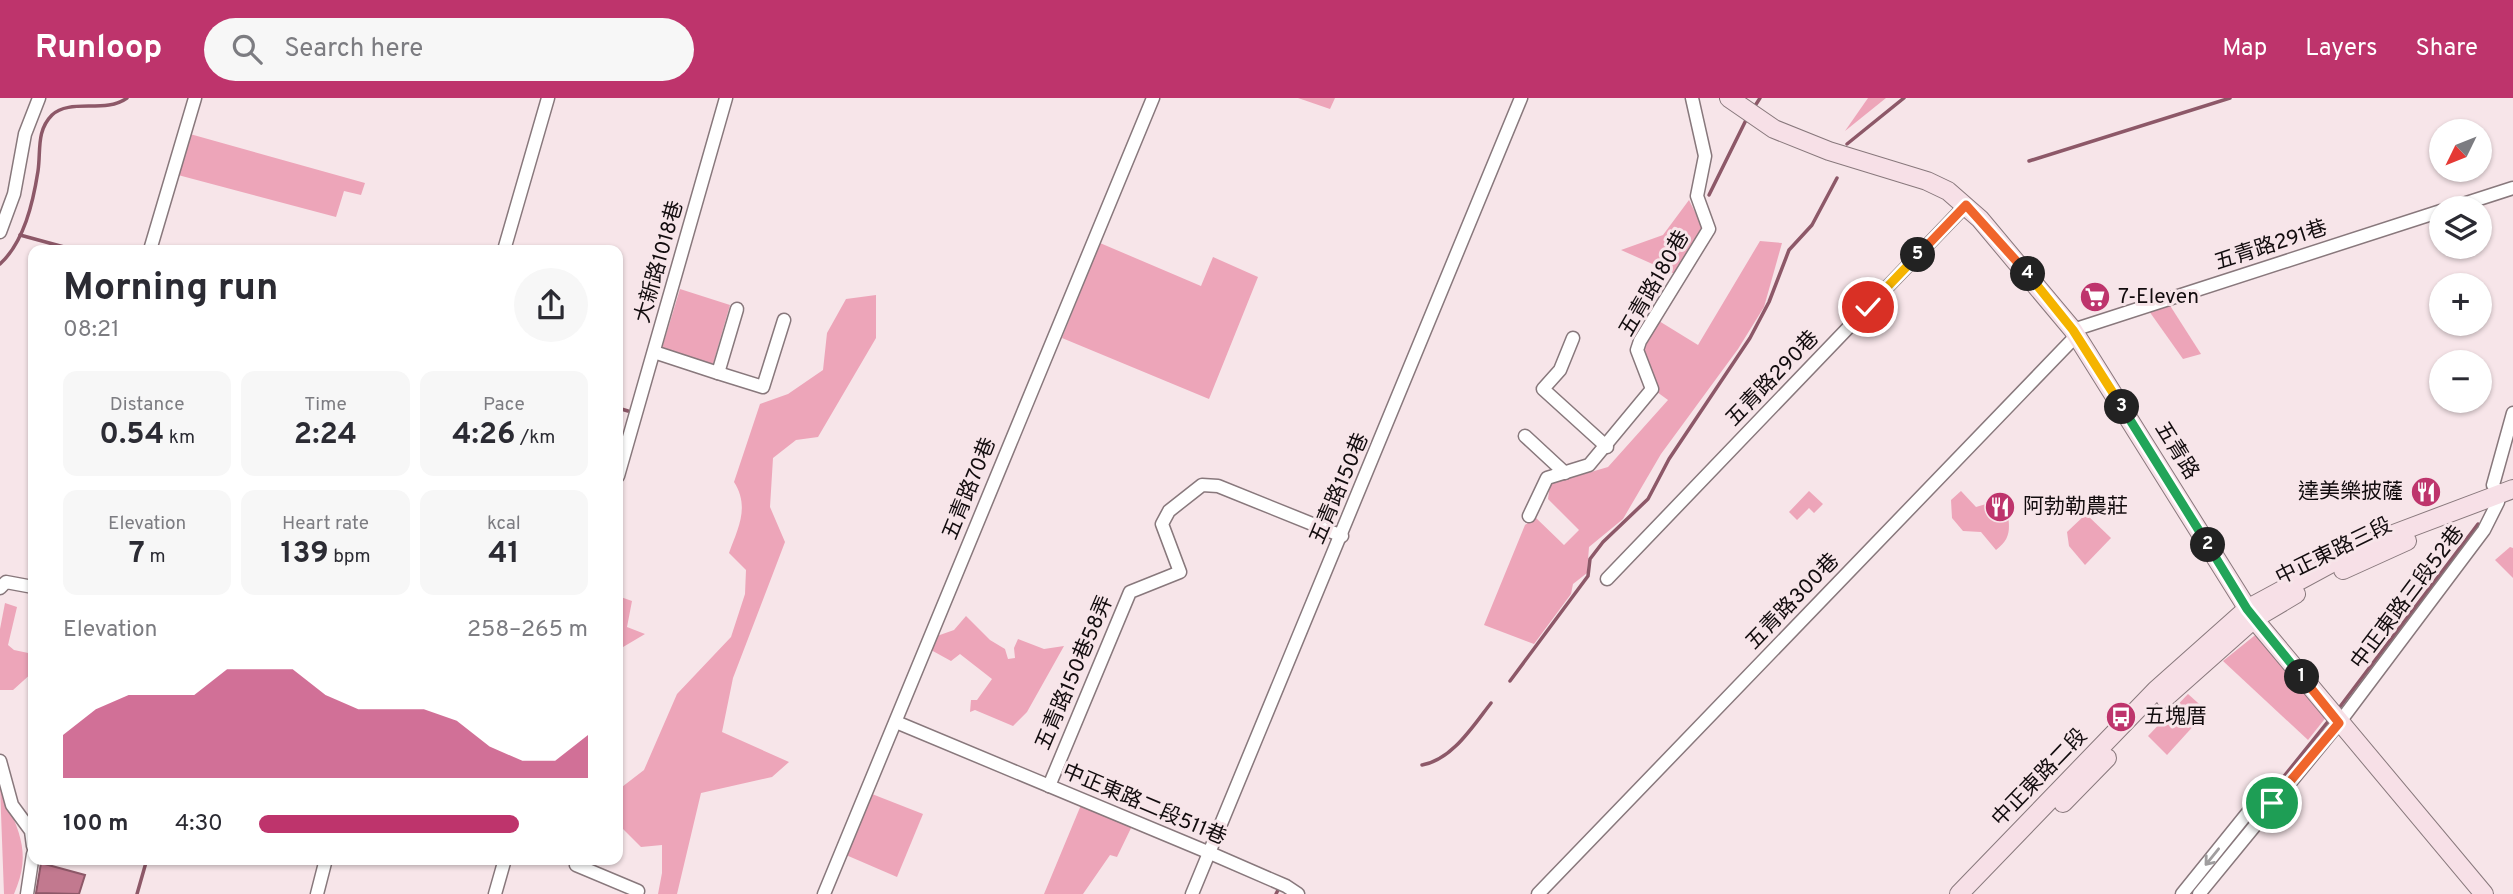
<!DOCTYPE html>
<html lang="en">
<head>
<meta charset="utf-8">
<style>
  :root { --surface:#fff; --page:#f7f7f7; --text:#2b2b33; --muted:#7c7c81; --accent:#be346c }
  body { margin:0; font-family:Overpass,"Noto Sans TC",sans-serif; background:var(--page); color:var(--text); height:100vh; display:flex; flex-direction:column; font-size:26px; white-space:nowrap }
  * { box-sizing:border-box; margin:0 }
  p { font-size:23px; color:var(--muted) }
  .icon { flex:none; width:38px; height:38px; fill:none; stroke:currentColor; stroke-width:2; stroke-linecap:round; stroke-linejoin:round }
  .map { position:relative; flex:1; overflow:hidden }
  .sheet { position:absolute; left:28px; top:147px; width:595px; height:620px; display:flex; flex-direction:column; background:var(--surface); border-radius:14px; box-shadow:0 2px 5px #0004 }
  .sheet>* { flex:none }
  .needle { width:46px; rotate:227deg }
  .controls { position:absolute; left:2429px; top:21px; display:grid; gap:14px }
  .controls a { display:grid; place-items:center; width:63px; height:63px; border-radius:50%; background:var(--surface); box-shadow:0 2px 5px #0004; font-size:35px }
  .pin { position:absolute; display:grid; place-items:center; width:60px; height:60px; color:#fff; margin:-30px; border:4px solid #fff; border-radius:50%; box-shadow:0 2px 7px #0007 }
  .km { position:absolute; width:35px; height:35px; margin:-18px; border-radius:50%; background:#222; color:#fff; font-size:19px; line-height:35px; text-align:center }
  .round { display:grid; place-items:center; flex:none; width:74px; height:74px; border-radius:37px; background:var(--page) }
  .head { display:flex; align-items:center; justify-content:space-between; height:119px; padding:0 35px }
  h1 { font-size:38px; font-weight:700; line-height:52px }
  .stats { display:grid; grid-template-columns:repeat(3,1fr); gap:10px; height:119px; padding:7px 35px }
  .stats div { display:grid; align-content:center; border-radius:14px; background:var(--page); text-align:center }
  .stats b { font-size:30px; font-weight:700 }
  .stats small { font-size:19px; font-weight:400 }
  .stats p { font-size:19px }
  .chart { height:196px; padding:14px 35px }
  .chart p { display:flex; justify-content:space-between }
  .chart svg { width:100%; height:126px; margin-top:7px; fill:var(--accent); opacity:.7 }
  ul { padding:0 35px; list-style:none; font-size:23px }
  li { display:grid; grid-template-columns:112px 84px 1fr; align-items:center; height:52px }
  li i { height:18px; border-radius:9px; background:var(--accent) }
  header { display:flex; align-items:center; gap:42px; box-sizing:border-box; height:98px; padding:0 35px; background:var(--accent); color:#fff }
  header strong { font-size:33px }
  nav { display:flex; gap:38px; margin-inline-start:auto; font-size:24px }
  .search { width:490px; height:63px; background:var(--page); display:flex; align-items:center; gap:18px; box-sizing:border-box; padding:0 24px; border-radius:38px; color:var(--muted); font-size:26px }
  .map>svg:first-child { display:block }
</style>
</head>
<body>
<header>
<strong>Runloop</strong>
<div class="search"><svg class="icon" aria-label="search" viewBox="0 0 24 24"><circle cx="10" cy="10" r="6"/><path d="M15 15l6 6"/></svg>Search here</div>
<nav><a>Map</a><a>Layers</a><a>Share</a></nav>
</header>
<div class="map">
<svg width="2513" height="796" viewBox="0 0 2513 796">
  <rect width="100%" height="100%" fill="#f7e5e9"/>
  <!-- green -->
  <g fill="#eda5b9">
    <path d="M1298,0H1335L1330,11Z"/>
    <path d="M1868,0H1886L1845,33Z"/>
    <path d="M190,36L365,85L361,97L344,93L336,119L178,77Z"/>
    <path d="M1689,102L1703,130L1675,176L1621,152L1663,137Z"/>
    <path d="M1760,143L1782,145L1764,209L1738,251L1661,356L1623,421L1589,449L1587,475L1573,486L1571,496L1534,546L1484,527L1525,427L1535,419L1564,447L1579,432L1548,401L1550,386L1608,369L1668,302L1657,294C1650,252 1630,267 1659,223L1698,247Z"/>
    <path d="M1100,145L1201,188L1213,159L1258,179L1209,301L1062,240Z"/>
    <path d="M680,191L730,207L713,266L662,250Z"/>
    <path d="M876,197V240L818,339L796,342L773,360L770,409L785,444L733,580L722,634L789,664L772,679L701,695L677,796H658L662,775V747L641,749L619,727L618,692L644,672L677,596L731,539L745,496L746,472L729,455C738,430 750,409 734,384L760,306L788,296L823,272L827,235L846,201Z"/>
    <path d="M2169,206L2201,256L2183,261L2149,213Z"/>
    <path d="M1809,393L1823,406L1814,415L1809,410L1797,422L1789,414Z"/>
    <path d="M1961,393L1976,409L1986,406L2008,416C2010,433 2010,441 1996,452L1981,434L1963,433L1952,420L1951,402Z"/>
    <path d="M2086,416L2111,440L2085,467L2069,448L2067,434Z"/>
    <path d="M2510,449L2513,450V480L2495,462Z"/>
    <path d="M618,498L632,503L627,529L645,536L618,552Z"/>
    <path d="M5,505L17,509L8,547L14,552L33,556V574L13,592H0V531Z"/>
    <path d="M966,518L990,542L1005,551L1008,561L1015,560L1014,550L1018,541L1044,551L1064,548L1027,614L1013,628L975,612L970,614L971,602H977L992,581L960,556L951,563L931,552L937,538L954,532Z"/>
    <path d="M2259,534L2327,618L2308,642L2223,563Z"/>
    <path d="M2188,596L2207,613L2167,657L2148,638Z"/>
    <path d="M0,688C16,730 34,751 14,796H4Z"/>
    <path d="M872,696L923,716L897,779L846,757Z"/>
    <path d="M1081,707L1132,728L1117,759L1110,757L1083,796H1044Z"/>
  </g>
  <!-- water -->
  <path fill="#c2798f" stroke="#8d5868" stroke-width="2" d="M41,765L85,777L79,796L36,795Z"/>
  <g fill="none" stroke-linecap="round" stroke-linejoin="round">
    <!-- stream -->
    <g stroke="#8d5868" stroke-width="3.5">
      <path d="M1753,11L1760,0"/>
      <path d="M1847,46L1904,0"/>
      <path d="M2029,63L2230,0"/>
      <path d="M1709,97L1747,20"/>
      <path d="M20,137L75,152"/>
      <path d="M0,166C24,144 33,105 38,73C41,53 36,33 52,17C70,0 105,16 127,0"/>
      <path d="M618,310L628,313"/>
      <path d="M1510,583L1588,478L1590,461L1603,444L1648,401L1669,361L1750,240L1769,204L1789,152L1812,127L1837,80"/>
      <path d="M2339,610L2478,426"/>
      <path d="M1422,667C1452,662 1473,628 1491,605"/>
      <path d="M2269,697L2330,621"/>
      <path d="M137,796L147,761"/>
      <path d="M1276,796L1278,792"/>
    </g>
    <!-- street casing -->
    <g stroke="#88787c" stroke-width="15">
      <g id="street">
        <path d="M2451,110L2513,90"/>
        <path d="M0,134L14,96L25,36L39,0"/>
        <path d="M150,152L195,0"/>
        <path d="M504,152L548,0"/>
        <path d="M2073,232L2441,113"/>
        <path d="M1573,240L1560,272L1543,291L1607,349"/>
        <path d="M654,254L718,275L737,211"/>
        <path d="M718,275L763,289L784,222"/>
        <path d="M1525,338L1565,375"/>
        <path d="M618,378L726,0"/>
        <path d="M1529,418L1547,380L1589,367L1652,291L1637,252L1640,243L1709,131L1697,98L1705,58L1692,0"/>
        <path d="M1607,481L1966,107"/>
        <path d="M0,490L6,484L33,489"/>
        <path d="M896,624L1210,755L1286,788L1298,796"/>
        <path d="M0,663L12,707L31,733L33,748"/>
        <path d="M1049,688L1130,494L1180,474L1162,426L1169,413L1202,387L1218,388L1342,438"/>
        <path d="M576,767L638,793L637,796"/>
        <path d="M27,796L33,756"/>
        <path d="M317,796L326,761"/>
        <path d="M495,796L505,761"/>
        <path d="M824,796L1153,0"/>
        <path d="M1192,796L1521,0"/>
        <path d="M1538,796L2076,238"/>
        <path d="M2182,796L2262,697L2272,705"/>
        <path d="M2199,796L2339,625L2484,432L2498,404L2499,395L2493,387L2513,315"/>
      </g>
    </g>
    <!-- secondary casing -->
    <g stroke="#88787c" stroke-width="20">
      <g id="secondary">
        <path d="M1729,0L1774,31L1829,53L1927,83L1948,93L1980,121L2073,232L2254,521L2484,796"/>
        <path d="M2343,472L2407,443"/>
        <path d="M2165,600L2254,521L2296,496"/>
        <path d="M2063,705L2107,660"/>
        <path d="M1959,796L2156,592L2247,511L2367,446L2513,391"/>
      </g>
    </g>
    <!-- street -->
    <use href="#street" stroke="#fff" stroke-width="12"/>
    <!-- secondary -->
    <use href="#secondary" stroke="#f7e0e7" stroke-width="18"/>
  </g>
  <!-- one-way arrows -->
  <defs><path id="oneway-shaft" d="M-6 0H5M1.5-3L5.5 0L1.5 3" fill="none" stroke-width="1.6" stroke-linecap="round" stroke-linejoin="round" transform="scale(1.75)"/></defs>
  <use stroke="#a09e9f" href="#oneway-shaft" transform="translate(2212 759) rotate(129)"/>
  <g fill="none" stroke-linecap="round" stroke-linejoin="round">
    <!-- split-1 casing -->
    <g stroke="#fff" stroke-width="14">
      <path id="split-1" d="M2272,705L2339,625L2302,579"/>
    </g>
    <!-- split-2 casing -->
    <g stroke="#fff" stroke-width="14">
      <path id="split-2" d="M2208,447L2247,511L2302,579"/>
    </g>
    <!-- split-3 casing -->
    <g stroke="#fff" stroke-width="14">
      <path id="split-3" d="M2122,309L2208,447"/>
    </g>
    <!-- split-4 casing -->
    <g stroke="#fff" stroke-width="14">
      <path id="split-4" d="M2028,176L2073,232L2122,309"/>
    </g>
    <!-- split-5 casing -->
    <g stroke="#fff" stroke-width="14">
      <path id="split-5" d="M1918,157L1966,107L2028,176"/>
    </g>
    <!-- split-6 casing -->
    <g stroke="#fff" stroke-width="14">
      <path id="split-6" d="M1868,209L1918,157"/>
    </g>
    <!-- split-1 -->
    <use href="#split-1" stroke="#f0652b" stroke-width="9"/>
    <!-- split-2 -->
    <use href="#split-2" stroke="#22a559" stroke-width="9"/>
    <!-- split-3 -->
    <use href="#split-3" stroke="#22a559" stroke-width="9"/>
    <!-- split-4 -->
    <use href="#split-4" stroke="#f5b400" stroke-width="9"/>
    <!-- split-5 -->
    <use href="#split-5" stroke="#f0652b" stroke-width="9"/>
    <!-- split-6 -->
    <use href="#split-6" stroke="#f5b400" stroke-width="9"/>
  </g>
  <!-- icons -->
  <defs>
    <g id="supermarket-disc" transform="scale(1.575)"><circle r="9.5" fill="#be346c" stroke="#f7e5e9"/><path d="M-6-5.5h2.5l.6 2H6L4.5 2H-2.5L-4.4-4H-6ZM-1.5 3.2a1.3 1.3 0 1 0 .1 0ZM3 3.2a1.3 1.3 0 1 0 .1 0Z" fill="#fff"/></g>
    <g id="restaurant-disc" transform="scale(1.575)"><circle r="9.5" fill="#be346c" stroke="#f7e5e9"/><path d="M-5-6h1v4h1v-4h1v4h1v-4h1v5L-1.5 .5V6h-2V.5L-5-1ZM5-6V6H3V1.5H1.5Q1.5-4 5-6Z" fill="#fff"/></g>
    <g id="bus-disc" transform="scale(1.575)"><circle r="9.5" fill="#be346c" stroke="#f7e5e9"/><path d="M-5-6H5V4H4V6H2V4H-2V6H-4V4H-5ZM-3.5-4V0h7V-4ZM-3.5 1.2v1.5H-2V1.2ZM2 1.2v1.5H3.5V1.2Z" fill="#fff"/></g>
  </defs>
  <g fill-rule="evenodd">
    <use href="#supermarket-disc" x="2095" y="199"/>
    <use href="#restaurant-disc" x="2426" y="394"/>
    <use href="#restaurant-disc" x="2000" y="409"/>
    <use href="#bus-disc" x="2121" y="619"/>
  </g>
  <g text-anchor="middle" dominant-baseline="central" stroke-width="6" stroke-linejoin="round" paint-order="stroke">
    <!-- street labels -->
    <g font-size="21" fill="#120c0e" stroke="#f7e5e9">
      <text transform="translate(2271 148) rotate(-18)">五青路291巷</text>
      <text transform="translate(660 164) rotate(-74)">大新路1018巷</text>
      <text transform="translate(1655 186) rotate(-60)">五青路180巷</text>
      <text transform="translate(1773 281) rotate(-46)">五青路290巷</text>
      <text transform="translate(2176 353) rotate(58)">五青路</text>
      <text transform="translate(970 391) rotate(-68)">五青路70巷</text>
      <text transform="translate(1340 391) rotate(-67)">五青路150巷</text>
      <text transform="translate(2334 454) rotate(-26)">中正東路三段</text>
      <text transform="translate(2408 500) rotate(-53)">中正東路三段52巷</text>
      <text transform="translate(1793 504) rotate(-46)">五青路300巷</text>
      <text transform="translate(1075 575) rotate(-67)">五青路150巷58弄</text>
      <text transform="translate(2040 680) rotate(-46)">中正東路二段</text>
      <text transform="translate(1144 707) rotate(23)">中正東路二段511巷</text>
    </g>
    <!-- poi labels -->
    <g font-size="21" fill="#120c0e" stroke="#f7e5e9" text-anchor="start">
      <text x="2118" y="199">7-Eleven</text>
      <text x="2403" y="394" text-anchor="end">達美樂披薩</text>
      <text x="2023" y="409">阿勃勒農莊</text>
      <text x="2144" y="619">五塊厝</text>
    </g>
  </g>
</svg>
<div class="controls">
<a><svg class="needle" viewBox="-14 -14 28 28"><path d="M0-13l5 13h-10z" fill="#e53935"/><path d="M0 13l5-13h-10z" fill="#7c7c81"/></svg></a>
<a><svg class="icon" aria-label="layers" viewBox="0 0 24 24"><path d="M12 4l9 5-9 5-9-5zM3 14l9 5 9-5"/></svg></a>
<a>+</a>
<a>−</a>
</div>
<div class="pin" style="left:2272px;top:705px;background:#1e9e55"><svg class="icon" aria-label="arrive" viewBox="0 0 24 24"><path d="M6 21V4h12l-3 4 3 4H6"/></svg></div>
<div class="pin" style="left:1868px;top:209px;background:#d93025"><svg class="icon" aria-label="check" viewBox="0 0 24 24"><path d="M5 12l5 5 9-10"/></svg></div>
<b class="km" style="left:2302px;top:579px">1</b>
<b class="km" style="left:2208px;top:447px">2</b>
<b class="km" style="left:2122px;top:309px">3</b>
<b class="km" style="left:2028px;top:176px">4</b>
<b class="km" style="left:1918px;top:157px">5</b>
<section class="sheet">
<div class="head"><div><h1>Morning run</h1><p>08:21</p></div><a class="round"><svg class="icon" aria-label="share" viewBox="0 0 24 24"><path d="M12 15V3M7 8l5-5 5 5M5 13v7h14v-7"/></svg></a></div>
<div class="stats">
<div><p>Distance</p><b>0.54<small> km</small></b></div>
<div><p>Time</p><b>2:24</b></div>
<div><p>Pace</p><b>4:26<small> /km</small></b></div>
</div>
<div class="stats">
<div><p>Elevation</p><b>7<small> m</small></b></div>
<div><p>Heart rate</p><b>139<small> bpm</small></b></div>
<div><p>kcal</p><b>41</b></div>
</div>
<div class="chart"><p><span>Elevation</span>258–265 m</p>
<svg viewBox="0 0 160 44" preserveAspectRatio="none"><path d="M0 44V29L10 20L20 15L30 15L40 15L50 6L60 6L70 6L80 15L90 20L100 20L110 20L120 24L130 33L140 38L150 38L160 29V44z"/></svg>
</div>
<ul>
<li><b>100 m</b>4:30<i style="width:79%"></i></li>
</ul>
</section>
</div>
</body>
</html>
